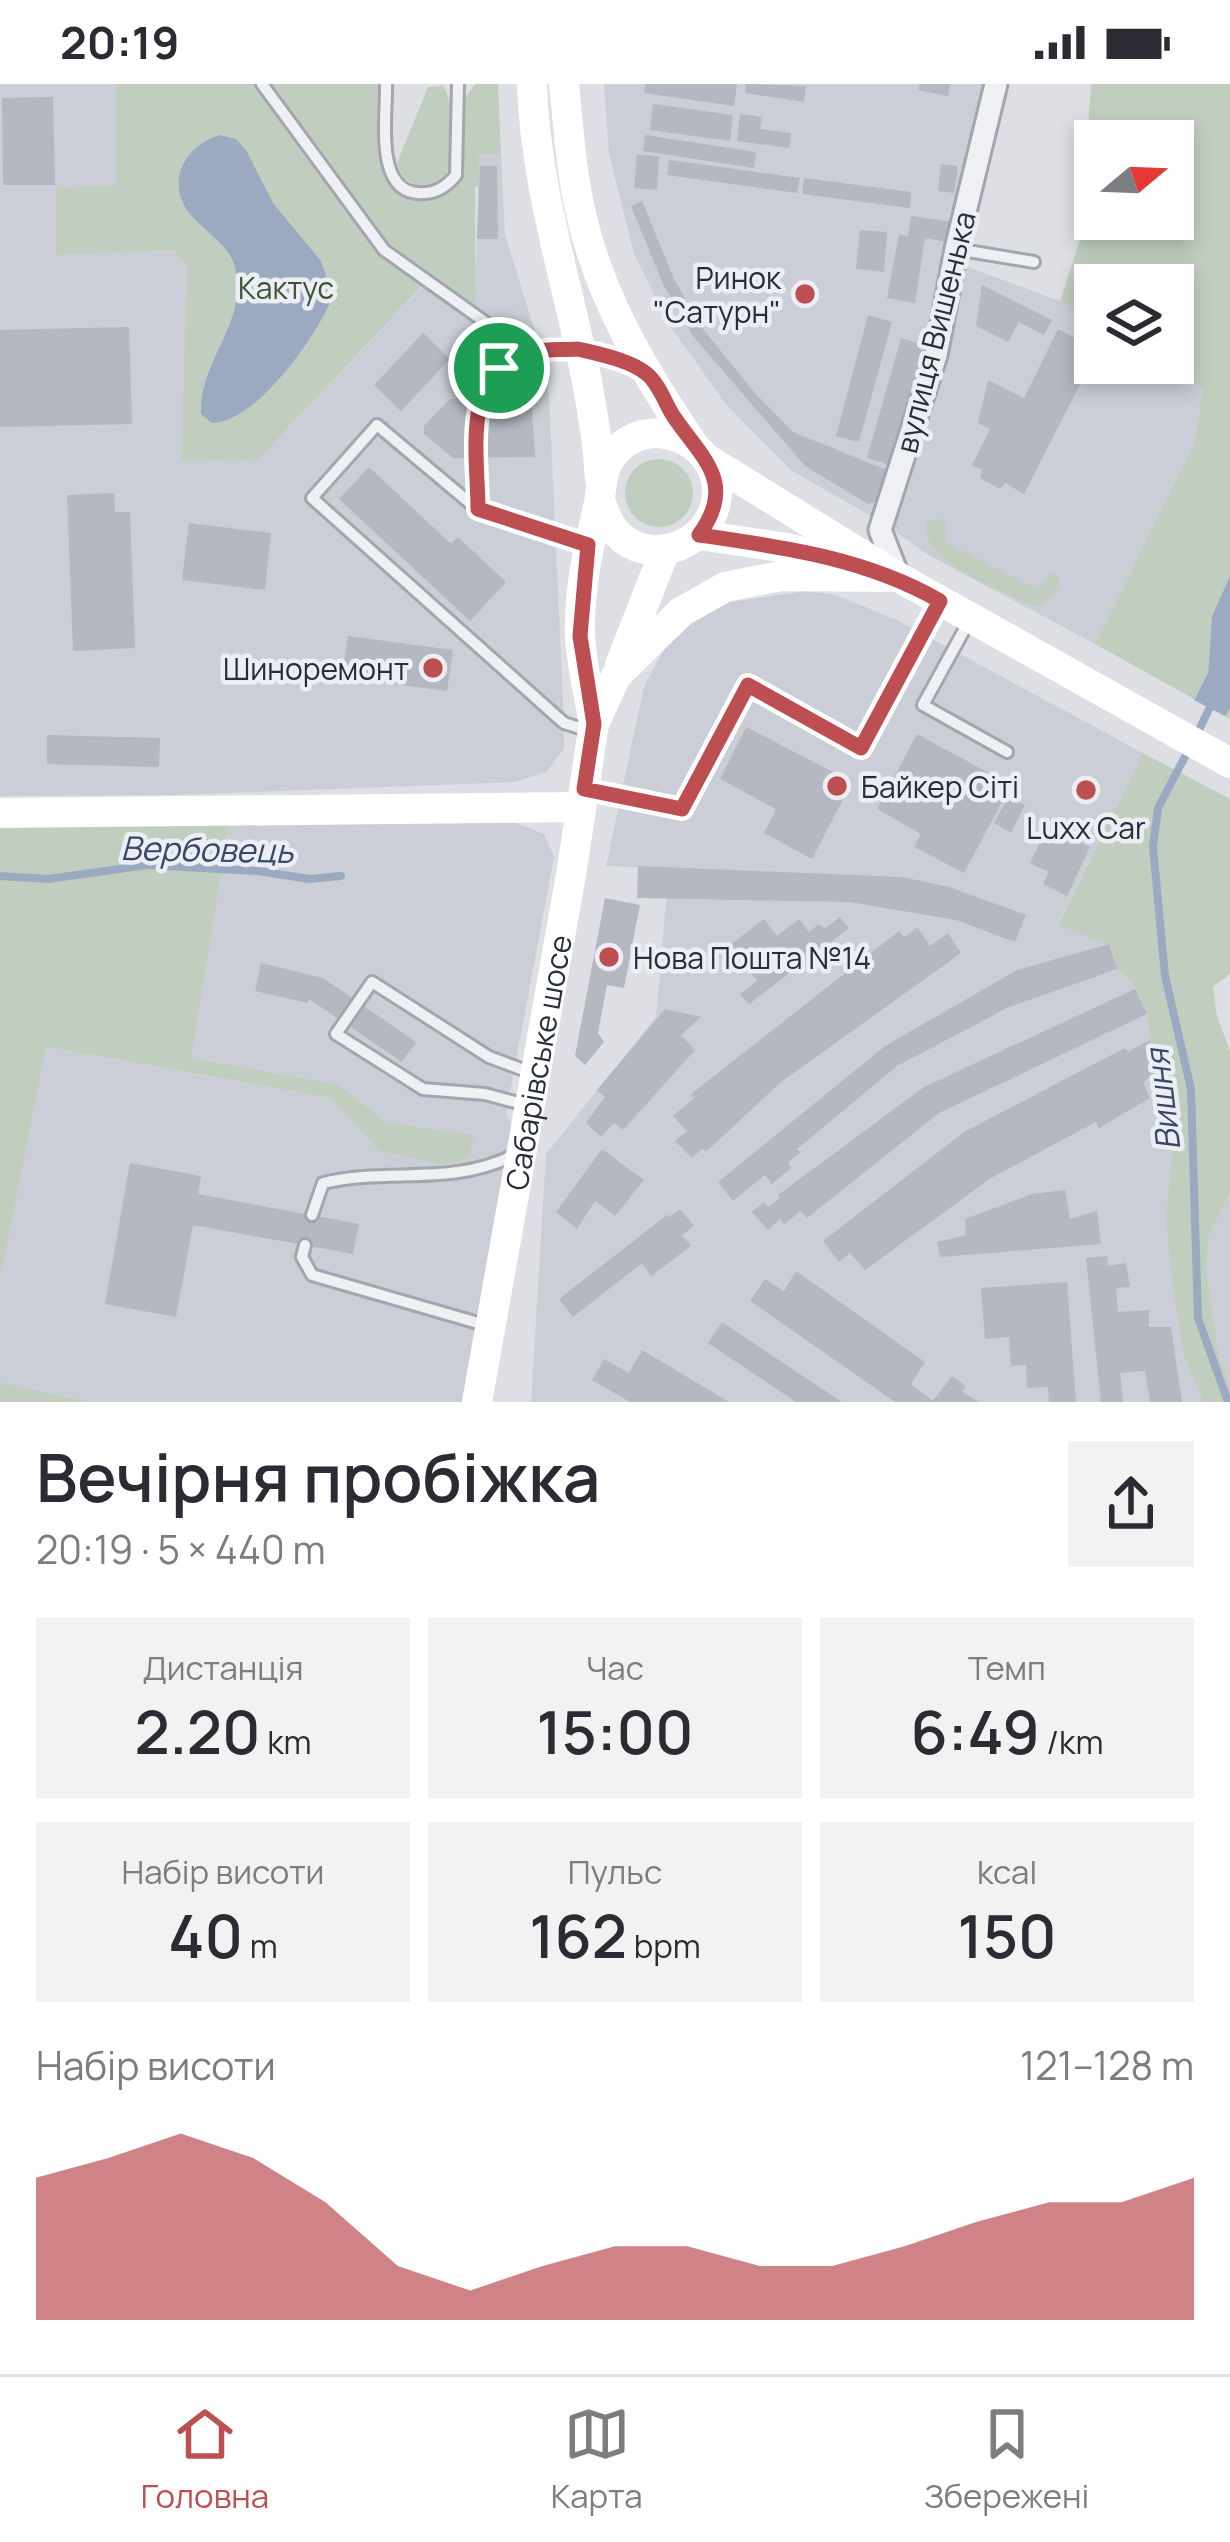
<!DOCTYPE html>
<html lang="uk">
<head>
<meta charset="utf-8">
<style>
  :root { --surface:#fff; --page:#f2f2f3; --text:#2b2b33; --muted:#7c7c81; --line:#e1e1e2; --accent:#bd4f53 }
  body { margin:0; font-family:Manrope,sans-serif; background:var(--page); color:var(--text); height:100vh; display:flex; flex-direction:column; font-size:45px; white-space:nowrap }
  * { box-sizing:border-box; margin:0 }
  p { font-size:39px; color:var(--muted) }
  .icon { flex:none; width:66px; height:66px; fill:none; stroke:currentColor; stroke-width:2; stroke-linecap:round; stroke-linejoin:round }
  .map { position:relative; height:1318px; overflow:hidden }
  .sheet { display:flex; flex-direction:column; background:var(--surface); flex:1 }
  .sheet>* { flex:none }
  .needle { width:78px; rotate:71deg }
  .controls { position:absolute; left:1074px; top:36px; display:grid; gap:24px }
  .controls a { display:grid; place-items:center; width:120px; height:120px; border-radius:0px; background:var(--surface); box-shadow:0 6px 18px #0003; font-size:60px }
  .pin { position:absolute; display:grid; place-items:center; width:102px; height:102px; color:#fff; margin:-51px; border:6px solid #fff; border-radius:50%; box-shadow:0 3px 12px #0007 }
  .round { display:grid; place-items:center; flex:none; width:126px; height:126px; border-radius:0px; background:var(--page) }
  .headline { display:flex; align-items:center; justify-content:space-between; height:204px; padding:0 36px }
  h1 { font-size:66px; font-weight:600; line-height:90px }
  .figures { display:grid; grid-template-columns:repeat(3,1fr); gap:18px; height:204px; padding:12px 36px }
  .figures div { display:grid; align-content:center; border-radius:0px; background:var(--page); text-align:center }
  .figures b { font-size:60px; font-weight:600 }
  .figures small { font-size:33px; font-weight:400 }
  .figures p { font-size:33px }
  .chart { height:336px; padding:24px 36px }
  .chart p { display:flex; justify-content:space-between }
  .chart svg { width:100%; height:216px; margin-top:12px; fill:var(--accent); opacity:.7 }
  .status { display:flex; justify-content:space-between; align-items:center; height:84px; padding:0 60px; background:var(--surface); direction:ltr }
  .status svg { height:33px; fill:currentColor }
  .dock { display:flex; justify-content:space-around; align-items:center; height:168px; border-top:3px solid var(--line); background:var(--surface); font-size:33px; color:var(--muted) }
  .dock a { display:grid; justify-items:center; gap:6px }
  .dock .current { color:var(--accent) }
  .map>svg:first-child { display:block }
</style>
</head>
<body>
<div class="status"><b>20:19</b><svg viewBox="0 0 49 12"><path d="M0 12V9h3v3zM5 12V6h3v6zM10 12V3h3v9zM15 12V0h3v12zM26 1h20v11H26zM47 4h2v5h-2z"/></svg></div>
<div class="map">
<svg width="1230" height="1318" viewBox="0 0 1230 1318">
  <rect width="100%" height="100%" fill="#dddfe5"/>
  <!-- built -->
  <g fill="#cbced6">
    <path d="M0,0H116V101L56,170L173,166L187,182L181,375L257,377L427,198L475,233L479,70H501L505,151L541,267L549,310L564,639V665L546,688L515,698L175,711L0,712Z"/>
    <path d="M604,0H996L954,178L1060,217L1095,235V279H1132L1203,304L1194,359L1095,560L930,472L883,439L792,387L726,320L667,238L633,167L609,71Z"/>
    <path d="M806,507L836,511L897,536L1143,669L1058,840L1109,860L1117,885L1131,897L1147,930L1150,956L1163,984L1175,1033L1166,1130L1184,1273L1203,1318H531L546,1070L656,933L669,784L606,782L644,603L664,565L693,538L731,518Z"/>
    <path d="M516,739L544,750L554,773L506,1030L523,1057L477,1318H93L0,1298V1197L45,963L331,1014L380,1067L473,1051L386,1038L338,1000L190,974L229,741Z"/>
    <path d="M1230,1109V1301L1220,1276L1207,1192L1208,1154Z"/>
  </g>
  <!-- green -->
  <g fill="#c1cebf" fill-rule="evenodd">
    <path d="M116,0H386L388,89L399,103L430,110L456,91C457,60 452,23 476,0H498L501,70H479V102L475,103L476,234L426,198L257,377L181,376L187,182L173,166L56,171V104L116,101Z"/>
    <path d="M1091,0H1230V492L1212,532L1208,589L1194,615L1224,632L1230,625V635L1095,560L1194,359L1203,304L1132,279H1173V201H1095V235L1060,217L1080,156ZM1095,57H1173V135H1095Z"/>
    <path d="M443,2C456,20 457,83 440,99L416,102L402,93L397,79L428,3Z"/>
    <circle cx="659" cy="409" r="34"/>
    <path d="M939,434L947,440L945,458L1039,506L1050,488L1060,494C1056,510 1050,519 1035,523C1005,507 916,477 926,437Z"/>
    <path d="M1143,669L1230,715V890L1213,903L1217,932L1230,967V1109L1208,1154L1207,1192L1220,1276L1230,1301V1318H1203L1184,1273L1171,1190L1166,1130L1175,1033L1163,984L1150,956L1147,930L1131,897L1117,885L1109,860L1058,841Z"/>
    <path d="M229,741L191,974L338,1000L386,1038L474,1051L469,1072L458,1079L444,1080L379,1067L331,1014L46,963L0,1197V743Z"/>
    <path d="M0,1298L92,1318H0Z"/>
  </g>
  <!-- water -->
  <g fill="#9caac1">
    <path d="M220,51L236,55L246,66L273,119L321,177L333,212C317,252 257,338 212,339L201,330C198,279 247,239 236,187C230,159 206,150 190,130C164,97 186,61 220,51Z"/>
    <path d="M1230,492V625L1225,632L1194,616L1208,589L1212,532Z"/>
  </g>
  <g fill="none" stroke-linecap="round" stroke-linejoin="round">
    <!-- stream -->
    <g stroke="#9caac1" stroke-width="8">
      <path d="M1196,652L1213,617"/>
      <path d="M1189,665L1158,724L1153,763L1165,892L1191,1005L1198,1234L1228,1318"/>
      <path d="M0,792L48,795L147,781L258,787L309,795L341,792"/>
    </g>
  </g>
  <!-- building -->
  <g fill="#b5b8c1">
    <path d="M645,0H737L734,22L644,9Z"/>
    <path d="M746,0L806,2L804,18L745,9Z"/>
    <path d="M920,0H950L948,12L918,6Z"/>
    <path d="M53,13L55,101H3L2,14Z"/>
    <path d="M653,20L733,31L730,57L650,46Z"/>
    <path d="M740,30L762,33L760,45L791,49L789,64L737,57Z"/>
    <path d="M645,51L756,68L754,84L643,67Z"/>
    <path d="M637,71L659,72L657,106L634,104Z"/>
    <path d="M669,76L800,94L797,109L667,91Z"/>
    <path d="M941,80L958,82L954,109L938,107Z"/>
    <path d="M480,82H497L498,155H477Z"/>
    <path d="M804,94L911,108L910,124L802,110Z"/>
    <path d="M642,117L674,195L703,245L754,308L793,348L889,387L881,417L868,420L805,382L693,252L663,200L631,122Z"/>
    <path d="M911,132L952,138L949,158L925,154L915,219L887,214L899,150L908,152Z"/>
    <path d="M860,146L887,148L884,188L856,185Z"/>
    <path d="M982,201L1052,236L1044,251L1019,238L1008,258L976,242Z"/>
    <path d="M868,231L892,238L859,358L836,352Z"/>
    <path d="M129,243L132,340L0,343V246Z"/>
    <path d="M1058,245L1095,265V271L1024,410L1005,399L1000,405L980,394L982,386L972,381L990,345L978,339L988,296L1024,314Z"/>
    <path d="M423,249L450,275L401,327L374,301Z"/>
    <path d="M901,254L924,261L891,381L867,374Z"/>
    <path d="M531,310L535,373L453,374L424,350V342L450,315Z"/>
    <path d="M369,383L451,460L458,453L506,498L470,537L339,415Z"/>
    <path d="M114,409L115,428H130L135,564L73,567L67,411Z"/>
    <path d="M189,439L271,449L265,506L182,496Z"/>
    <path d="M348,552L453,566L447,607L342,593Z"/>
    <path d="M746,643L852,698L812,775L764,749L776,725L720,695Z"/>
    <path d="M917,650L1011,701L964,789L914,763L921,750L877,725Z"/>
    <path d="M47,651L160,654L159,683L47,680Z"/>
    <path d="M1009,712L1025,721L1011,749L994,739Z"/>
    <path d="M1048,742L1090,763L1067,812L1043,800L1049,788L1030,779Z"/>
    <path d="M638,782L902,793L949,803L1026,831L1015,858L956,836L850,818L637,814Z"/>
    <path d="M605,814L640,821L624,904L607,901L598,949L604,958L585,981L575,972Z"/>
    <path d="M840,833L849,844L749,920L740,910L757,897L730,861L764,835L777,852L799,835L809,848L819,840L824,845Z"/>
    <path d="M918,844L930,862L948,849L961,869L781,998L706,1068L702,1064L692,1074L675,1057L687,1047L673,1032L694,1014L691,1010L899,847L904,853Z"/>
    <path d="M1109,860L1117,885L1007,924L897,982L797,1065L800,1069L788,1078L791,1084L772,1100L765,1091L733,1117L718,1098L885,962L1017,886Z"/>
    <path d="M261,879L323,894L416,958L402,978L309,915L308,919L255,907Z"/>
    <path d="M1135,905L1147,930L939,1029L807,1134L800,1127L784,1141L780,1135L768,1146L752,1128L764,1118L768,1123L780,1114L778,1111L924,1003Z"/>
    <path d="M665,925L701,933L681,951L695,966L623,1046L614,1039L601,1053L586,1039L605,1013L597,1006Z"/>
    <path d="M1150,956L1163,984L1143,998L1150,1014L1099,1044L1096,1038L991,1094L865,1186L850,1169L839,1178L823,1157L964,1048L1125,964L1128,968Z"/>
    <path d="M602,1065L644,1096L615,1132L595,1117L577,1145L556,1128Z"/>
    <path d="M130,1079L201,1092L198,1110L359,1140L353,1170L193,1141L176,1233L105,1220Z"/>
    <path d="M1065,1106L1070,1135L1097,1127L1101,1160L940,1173L937,1158L966,1151L965,1135L1032,1110Z"/>
    <path d="M680,1125L694,1142L682,1151L691,1162L651,1192L642,1179L573,1233L559,1215L667,1131L669,1133Z"/>
    <path d="M1107,1172L1108,1182L1126,1179L1130,1203L1116,1204L1118,1228L1149,1226V1243H1171L1182,1318H1150L1145,1287L1120,1289L1123,1318H1101L1086,1174Z"/>
    <path d="M796,1187L925,1278L911,1300L933,1317L952,1292L966,1302L962,1308L979,1318H895L750,1217L765,1195L784,1207Z"/>
    <path d="M1067,1198L1076,1318H1049L1048,1303L1027,1304L1026,1281L1011,1282L1009,1253L985,1255L981,1204Z"/>
    <path d="M722,1238L842,1318H796L708,1259Z"/>
    <path d="M642,1266L729,1318H630L592,1296L604,1275L629,1289Z"/>
  </g>
  <g fill="none" stroke-linecap="round" stroke-linejoin="round">
    <!-- lane casing -->
    <g stroke="#a3a6ae" stroke-width="16">
      <g id="lane">
        <path d="M262,0L384,166L527,268"/>
        <path d="M386,0C387,33 373,113 424,109C437,109 447,102 456,91L458,0"/>
        <path d="M956,165L1034,178"/>
        <path d="M477,425L377,341L312,414L564,639L589,647"/>
        <path d="M585,460L477,425C477,401 471,332 479,313C503,251 584,260 633,283"/>
        <path d="M969,537L923,621L1007,668"/>
        <path d="M587,706L683,725L748,601L861,664L939,517"/>
        <path d="M526,1021L485,1010L423,1005L336,950L372,898L489,973L532,989"/>
        <path d="M312,1131L323,1099C389,1083 451,1103 514,1071"/>
        <path d="M305,1161L302,1173L312,1191L485,1241"/>
      </g>
    </g>
    <!-- street casing -->
    <g stroke="#a3a6ae" stroke-width="27">
      <path id="street" d="M898,492L880,446L936,271L956,165L996,0"/>
    </g>
    <!-- lane -->
    <use href="#lane" stroke="#eff0f4" stroke-width="10"/>
    <!-- street -->
    <use href="#street" stroke="#eff0f4" stroke-width="21"/>
    <!-- secondary -->
    <g stroke="#fff" stroke-width="30">
      <path d="M532,0C536,135 592,261 600,395"/>
      <path d="M564,0C568,37 570,74 577,110C593,202 641,284 693,360"/>
      <path d="M707,375L898,493L1230,679"/>
      <path d="M699,451L787,464L858,482"/>
      <path d="M620,581L665,466"/>
      <path d="M594,640C589,611 581,579 580,550C579,506 588,465 598,423C603,402 600,381 619,364C659,327 726,365 716,418C708,459 657,481 623,455C610,445 605,430 600,416"/>
      <path d="M0,729L581,723"/>
      <path id="s1" d="M477,1318L571,791L594,640L616,592L681,528L725,503L781,492L898,493"/>
    </g>
  </g>
  <g fill="none" stroke-linecap="round" stroke-linejoin="round">
    <!-- route casing -->
    <g stroke="#fff" stroke-width="24">
      <path id="route" d="M578,265C599,270 630,276 647,290C658,299 665,318 672,330C701,374 738,397 699,451C782,463 866,474 940,517L861,664L748,601L682,725L584,705L594,640L580,552L588,461L478,425C478,371 460,285 530,268C545,265 562,266 578,265Z"/>
    </g>
    <!-- route -->
    <use href="#route" stroke="#bd4f53" stroke-width="15"/>
  </g>
  <!-- markers -->
  <g fill="#bd4f53" stroke="#eceef3" stroke-width="4.5">
    <circle cx="805" cy="210" r="12"/>
    <circle cx="433" cy="584" r="12"/>
    <circle cx="837" cy="702" r="12"/>
    <circle cx="1086" cy="706" r="12"/>
    <circle cx="609" cy="873" r="12"/>
  </g>
  <g text-anchor="middle" dominant-baseline="central" stroke-width="9" stroke-linejoin="round" paint-order="stroke">
    <!-- poi labels -->
    <g font-size="30" fill="#282d3a" stroke="#eceef3" text-anchor="end">
      <text x="781" y="193">Ринок<tspan x="781" dy="34">"Сатурн"</tspan></text>
      <text x="409" y="584">Шиноремонт</text>
      <text x="861" y="702" text-anchor="start">Байкер Сіті</text>
      <text x="1086" y="743" text-anchor="middle">Luxx Car</text>
      <text x="633" y="873" text-anchor="start">Нова Пошта №14</text>
    </g>
    <!-- park labels -->
    <g font-size="30" fill="#3a5437" stroke="#eceef3">
      <text x="286" y="203">Кактус</text>
    </g>
    <!-- street labels -->
    <g font-size="30" fill="#282d3a" stroke="#eceef3">
      <text transform="translate(935 248) rotate(-76)">вулиця Вишенька</text>
      <text stroke="none"><textPath href="#s1" startOffset="345">Сабарівське шосе</textPath></text>
    </g>
    <!-- water labels -->
    <g font-size="33" font-style="italic" fill="#374869" stroke="#eceef3">
      <text transform="translate(207 765) rotate(1)">Вербовець</text>
      <text transform="translate(1162 1016) rotate(-97)">Вишня</text>
    </g>
  </g>
</svg>
<div class="controls">
<a><svg class="needle" viewBox="-14 -14 28 28"><path d="M0-13l5 13h-10z" fill="#e53935"/><path d="M0 13l5-13h-10z" fill="#7c7c81"/></svg></a>
<a><svg class="icon" aria-label="layers" viewBox="0 0 24 24"><path d="M12 4l9 5-9 5-9-5zM3 14l9 5 9-5"/></svg></a>
</div>
<div class="pin" style="left:499px;top:284px;background:#1e9e55"><svg class="icon" aria-label="arrive" viewBox="0 0 24 24"><path d="M6 21V4h12l-3 4 3 4H6"/></svg></div>
</div>
<section class="sheet">
<div class="headline"><div><h1>Вечірня пробіжка</h1><p>20:19 · 5 × 440 m</p></div><a class="round"><svg class="icon" aria-label="share" viewBox="0 0 24 24"><path d="M12 15V3M7 8l5-5 5 5M5 13v7h14v-7"/></svg></a></div>
<div class="figures">
<div><p>Дистанція</p><b>2.20<small> km</small></b></div>
<div><p>Час</p><b>15:00</b></div>
<div><p>Темп</p><b>6:49<small> /km</small></b></div>
</div>
<div class="figures">
<div><p>Набір висоти</p><b>40<small> m</small></b></div>
<div><p>Пульс</p><b>162<small> bpm</small></b></div>
<div><p>kcal</p><b>150</b></div>
</div>
<div class="chart"><p><span>Набір висоти</span>121–128 m</p>
<svg viewBox="0 0 160 44" preserveAspectRatio="none"><path d="M0 44V15L10 11L20 6L30 11L40 20L50 33L60 38L70 33L80 29L90 29L100 33L110 33L120 29L130 24L140 20L150 20L160 15V44z"/></svg>
</div>
</section>
<nav class="dock">
<a class="current"><svg class="icon" aria-label="home" viewBox="0 0 24 24"><path d="M3 11l9-7 9 7M6 9v11h12V9"/></svg>Головна</a>
<a><svg class="icon" aria-label="map" viewBox="0 0 24 24"><path d="M3 6l6-2 6 2 6-2v14l-6 2-6-2-6 2zM9 4v14M15 6v14"/></svg>Карта</a>
<a><svg class="icon" aria-label="saved" viewBox="0 0 24 24"><path d="M7 4h10v16l-5-4-5 4z"/></svg>Збережені</a>
</nav>
</body>
</html>
